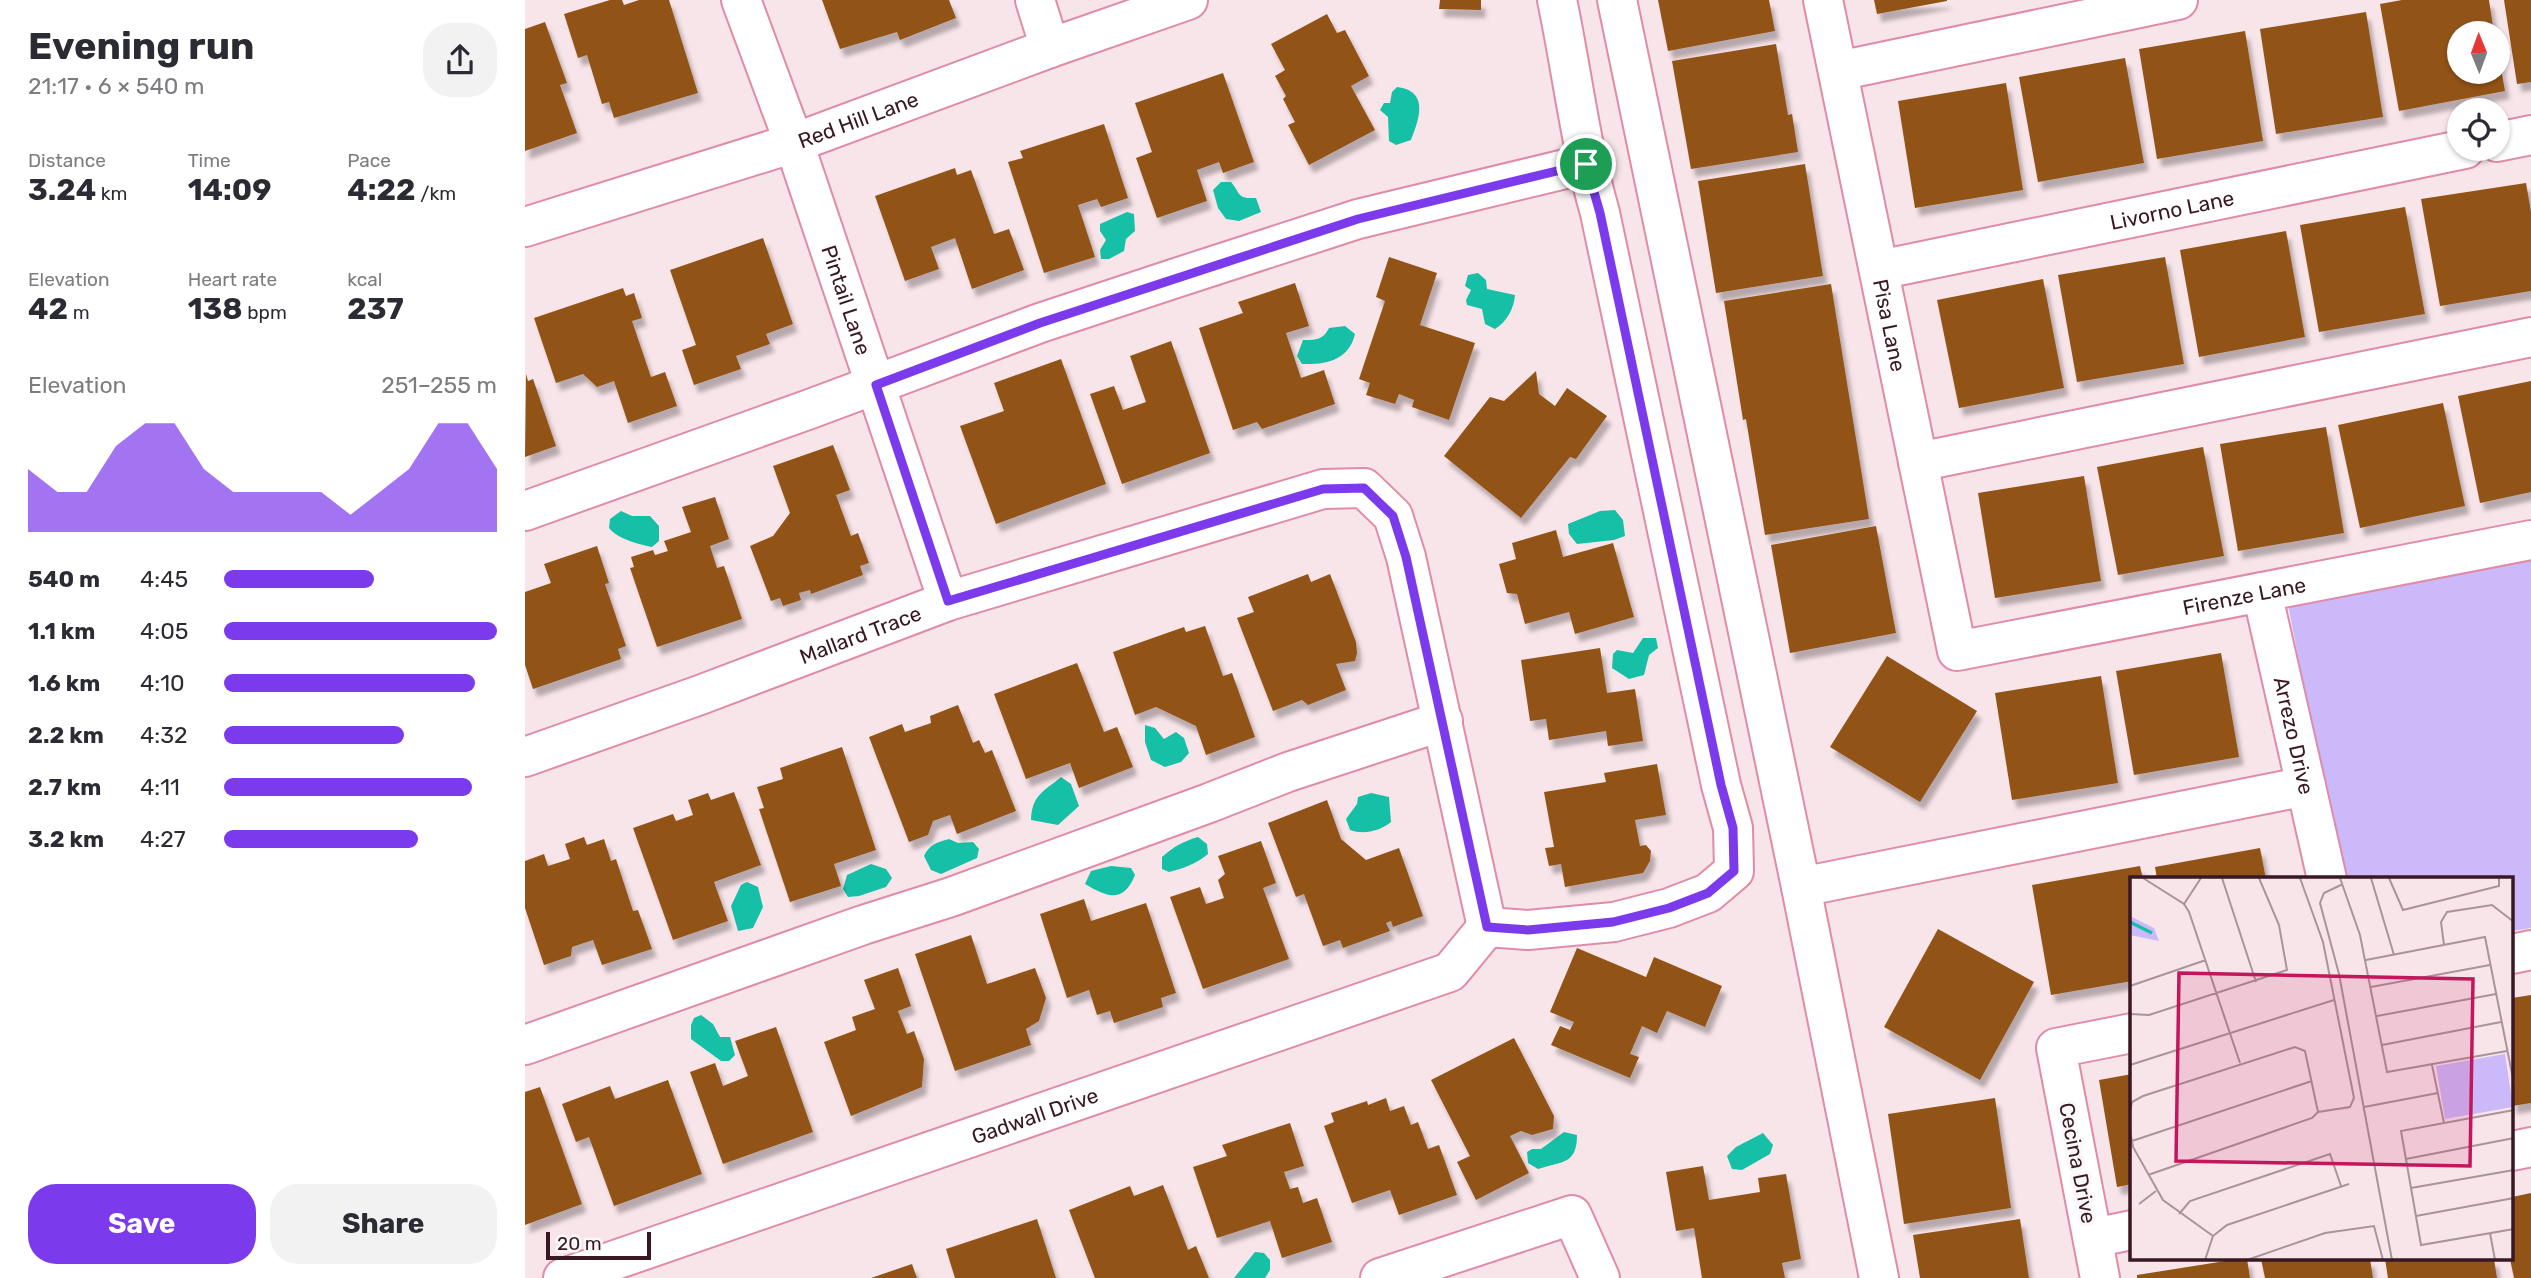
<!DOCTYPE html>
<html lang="en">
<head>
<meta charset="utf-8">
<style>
  :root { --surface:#fff; --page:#f2f2f3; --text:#2b2b33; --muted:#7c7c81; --accent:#7c3aed }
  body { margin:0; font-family:Rubik,sans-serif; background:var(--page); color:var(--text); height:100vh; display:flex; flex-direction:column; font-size:26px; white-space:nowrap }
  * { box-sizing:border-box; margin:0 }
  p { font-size:23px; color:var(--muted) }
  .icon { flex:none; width:38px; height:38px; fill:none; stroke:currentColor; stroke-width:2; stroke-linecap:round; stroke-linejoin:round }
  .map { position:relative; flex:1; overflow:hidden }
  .details { display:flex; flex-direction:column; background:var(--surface); width:525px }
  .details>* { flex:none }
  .needle { width:46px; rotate:359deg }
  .buttons { position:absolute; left:1922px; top:21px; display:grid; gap:14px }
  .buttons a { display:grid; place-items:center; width:63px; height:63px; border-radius:50%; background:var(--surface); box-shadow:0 2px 5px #0004; font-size:35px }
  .scale { position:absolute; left:21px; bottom:18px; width:105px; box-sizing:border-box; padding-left:7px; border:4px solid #381824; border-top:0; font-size:19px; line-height:24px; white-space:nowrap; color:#381824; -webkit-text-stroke:5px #f7f8f7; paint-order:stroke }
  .pin { position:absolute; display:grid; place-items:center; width:60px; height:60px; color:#fff; margin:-30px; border:4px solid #fff; border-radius:50%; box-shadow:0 2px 7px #0007 }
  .round { display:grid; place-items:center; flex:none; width:74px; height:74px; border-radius:28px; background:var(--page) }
  .head { display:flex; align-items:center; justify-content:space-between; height:119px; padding:0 28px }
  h1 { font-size:38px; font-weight:700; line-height:52px }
  .stats { display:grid; grid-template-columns:repeat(3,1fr); gap:10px; height:119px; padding:7px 28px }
  .stats div { display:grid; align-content:center }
  .stats b { font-size:30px; font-weight:700 }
  .stats small { font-size:19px; font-weight:400 }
  .stats p { font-size:19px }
  .chart { height:196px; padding:14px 28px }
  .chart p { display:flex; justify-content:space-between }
  .chart svg { width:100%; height:126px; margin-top:7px; fill:var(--accent); opacity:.7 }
  .action { display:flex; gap:14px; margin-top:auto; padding:14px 28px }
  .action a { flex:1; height:80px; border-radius:28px; background:var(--accent); color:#fff; font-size:28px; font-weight:700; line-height:80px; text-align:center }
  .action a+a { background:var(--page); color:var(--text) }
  ul { padding:0 28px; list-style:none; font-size:23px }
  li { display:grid; grid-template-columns:112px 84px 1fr; align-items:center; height:52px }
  li i { height:18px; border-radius:9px; background:var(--accent) }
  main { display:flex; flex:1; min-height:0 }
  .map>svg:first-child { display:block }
</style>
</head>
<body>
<main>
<section class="details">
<div class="head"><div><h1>Evening run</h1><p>21:17 · 6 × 540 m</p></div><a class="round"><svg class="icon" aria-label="share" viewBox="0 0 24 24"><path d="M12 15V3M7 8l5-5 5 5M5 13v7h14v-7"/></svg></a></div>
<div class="stats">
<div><p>Distance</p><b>3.24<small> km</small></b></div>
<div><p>Time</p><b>14:09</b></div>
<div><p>Pace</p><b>4:22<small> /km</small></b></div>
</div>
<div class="stats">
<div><p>Elevation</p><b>42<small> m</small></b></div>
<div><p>Heart rate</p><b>138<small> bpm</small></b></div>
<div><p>kcal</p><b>237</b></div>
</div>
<div class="chart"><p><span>Elevation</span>251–255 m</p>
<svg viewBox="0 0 160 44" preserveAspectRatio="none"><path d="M0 44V22L10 30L20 30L30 14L40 6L50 6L60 22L70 30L80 30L90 30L100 30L110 38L120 30L130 22L140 6L150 6L160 22V44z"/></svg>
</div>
<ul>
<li><b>540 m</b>4:45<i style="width:55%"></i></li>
<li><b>1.1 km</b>4:05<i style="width:100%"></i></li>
<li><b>1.6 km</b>4:10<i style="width:92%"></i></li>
<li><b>2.2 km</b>4:32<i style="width:66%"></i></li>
<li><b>2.7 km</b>4:11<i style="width:91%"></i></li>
<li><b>3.2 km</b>4:27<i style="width:71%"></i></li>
</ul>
<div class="action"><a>Save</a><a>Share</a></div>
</section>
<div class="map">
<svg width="2006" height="1278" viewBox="0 0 2006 1278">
  <defs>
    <filter id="shadow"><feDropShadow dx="4.5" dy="8" stdDeviation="2" flood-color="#0004"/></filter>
  </defs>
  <rect width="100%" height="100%" fill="#f8e5ea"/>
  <!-- green -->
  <path fill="#ccb9f9" d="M2006,552V928L1987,931V879H1816L1762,599Z"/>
  <!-- water -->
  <g fill="#15c0a7">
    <path d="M872,87C905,91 894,120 886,140L871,145L864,141L863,117L855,110L859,103H865L867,92Z"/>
    <path d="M696,182H706C716,194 712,199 731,198L736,212L714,221L701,219L693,208L688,190Z"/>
    <path d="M602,212L609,214L610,231L601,239L599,251L584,259H576L575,250L581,240L575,231V224Z"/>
    <path d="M953,273L961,280L962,289L990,295C989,308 982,322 970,329L960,324L957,309L942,305L941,300L946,290L940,286L943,275Z"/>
    <path d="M820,326L830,334C824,360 801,365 777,364L772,356L778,340C791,340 798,340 804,328Z"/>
    <path d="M1090,510L1098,520L1100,536L1089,540L1052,544L1044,534L1043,524L1075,511Z"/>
    <path d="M96,511L107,516H125L134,526V541L127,547C115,545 91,538 84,528L85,519Z"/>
    <path d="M1118,638H1131L1133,648L1124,655L1119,675L1104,679L1087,668L1088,654L1092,650L1108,653Z"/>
    <path d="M620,725L630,728L639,739L651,732L659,738L664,753L656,762L640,767L626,760L620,742Z"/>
    <path d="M536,777L546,784L554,806L533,825L506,820C507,795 518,792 536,777Z"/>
    <path d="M846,793L864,797L866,822C855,831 839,835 825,830L821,819L832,804L833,797Z"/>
    <path d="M673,837L682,844L683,854C671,864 659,868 644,872L637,869V857C648,847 659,841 673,837Z"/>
    <path d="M424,839L433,843L448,842L454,849L452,858L416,874L406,870L399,856C404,845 412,842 424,839Z"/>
    <path d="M346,864L361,869L367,878L361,887L334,896L323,897L318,889L322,875Z"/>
    <path d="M586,866L606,868L610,875C598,904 582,897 560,884L566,871Z"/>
    <path d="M222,882L233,887L238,907L228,928L213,931L206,906L216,885Z"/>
    <path d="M176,1015L188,1024L195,1037H205L210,1055L204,1061H196L166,1039V1025L169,1018Z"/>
    <path d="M1039,1132L1052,1135C1052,1165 1037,1161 1013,1169L1003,1163L1002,1152L1007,1149H1016Z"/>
    <path d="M1238,1133L1248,1145L1245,1154L1217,1170L1207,1169L1202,1156L1211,1147Z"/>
    <path d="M730,1252L739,1253L745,1260V1270L740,1278H709Z"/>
  </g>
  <!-- building -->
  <g fill="#925318" filter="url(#shadow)">
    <path d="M85,0H97L99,5L114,0H144L173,93L89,118L84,102L77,104L62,55L53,58L39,14Z"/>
    <path d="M297,0H424L431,18L375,40L372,32L315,49Z"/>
    <path d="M915,0H956V10L914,9Z"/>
    <path d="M1133,0H1244L1250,31L1143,51Z"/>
    <path d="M1349,0H1422V1L1352,14Z"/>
    <path d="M1877,0H1964L1969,33H1934V72H1972L1974,57L1980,91L1874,111L1855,4Z"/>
    <path d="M1979,0H2006V82L1992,84Z"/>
    <path d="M1841,12L1858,117L1751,134L1735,29Z"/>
    <path d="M802,14L812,33L820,30L844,76L826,86L850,130L784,165L763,125L770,122L758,99L761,96L750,76L760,70L746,44Z"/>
    <path d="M20,22L42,83L35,85L52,133L0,151V29Z"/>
    <path d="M1720,31L1738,141L1632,159L1614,49Z"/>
    <path d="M1251,44L1263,115L1267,114L1273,152L1166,169L1147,61Z"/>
    <path d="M1600,58L1619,163L1513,182L1494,77Z"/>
    <path d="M698,73L729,162L698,173L694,162L672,170L682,201L632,218L611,158L627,152L610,103Z"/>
    <path d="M1481,83L1498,190L1390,208L1373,101Z"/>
    <path d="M579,124L603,198L576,207L572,199L553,205L570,257L519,273L483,162L498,158L495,151Z"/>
    <path d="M1280,164L1298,276L1191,293L1173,181Z"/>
    <path d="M430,168L432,175L446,170L469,234L484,229L499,270L447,289L430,238L406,247L414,269L380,281L350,196Z"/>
    <path d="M2001,183L2006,212V291L1915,306L1896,199Z"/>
    <path d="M1880,207L1900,314L1794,332L1775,225Z"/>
    <path d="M1761,231L1780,337L1674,357L1655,250Z"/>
    <path d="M238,238L268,324L241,334L245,344L211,356L216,369L169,385L157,350L171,345L145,270Z"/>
    <path d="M864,257L912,273L895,325L950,343L924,420L887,407L889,400L874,394L870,404L841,395L845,383L834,379L860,301L851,297Z"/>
    <path d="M1640,257L1659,364L1552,382L1533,275Z"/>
    <path d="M1518,279L1539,388L1434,408L1412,300Z"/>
    <path d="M770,283L784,326L761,333L776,378L799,370L810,404L737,429L732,422L708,430L674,328L718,313L713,302Z"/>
    <path d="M1306,284L1344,519L1240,535L1221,419L1218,420L1199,301Z"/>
    <path d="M98,288L101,296L109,293L117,318L107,321L126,377L140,372L152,406L103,423L89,381L72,387L58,374L31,383L9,318Z"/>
    <path d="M646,341L685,453L597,484L565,394L589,386L598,410L621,402L605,356Z"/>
    <path d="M536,359L581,484L471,524L435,426L479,411L469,383Z"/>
    <path d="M1011,371L1014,394L1030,406L1042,388L1082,416L1051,459L1045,457L996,518L919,456L965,397L979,401Z"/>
    <path d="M1,374L3,381L8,379L31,446L0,457Z"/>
    <path d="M2006,381V492L1955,503L1933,396Z"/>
    <path d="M1918,403L1940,506L1835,528L1813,425Z"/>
    <path d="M1801,427L1819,533L1713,551L1695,444Z"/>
    <path d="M308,445L325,490L311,495L326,536L333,533L344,563L335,566L338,575L286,594L285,590L274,593L276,600L258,606L255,598L246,601L225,546L248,536L265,513L248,466Z"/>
    <path d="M1678,447L1699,556L1593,575L1572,467Z"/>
    <path d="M1559,476L1576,581L1470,598L1453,493Z"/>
    <path d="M190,497L204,539L185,546L192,568L199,566L217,619L132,647L105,568L109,567L106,557L128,550L130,555L143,551L139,541L166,532L157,507Z"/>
    <path d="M1351,526L1371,633L1265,653L1246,545Z"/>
    <path d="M1031,530L1038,557L1088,543L1109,617L1050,634L1044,612L1000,624L992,594L982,593L974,564L991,559L987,543Z"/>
    <path d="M72,546L84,583L80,584L101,646L93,649L96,659L8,689L0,665V592L26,583L19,564Z"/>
    <path d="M783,574L786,582L805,574L831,642L832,653L830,661L811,664L821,690L783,705L777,700L748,711L712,618L729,612L723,597Z"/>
    <path d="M680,626L698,676L707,673L730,737L681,755L671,726L631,707L610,715L588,652L659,627L661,632Z"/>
    <path d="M1075,648L1082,693L1110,689L1118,741L1083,746L1081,731L1024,740L1021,719L1005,721L996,660Z"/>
    <path d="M1696,653L1714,757L1609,775L1591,671Z"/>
    <path d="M1362,656L1452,711L1395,802L1305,747Z"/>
    <path d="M552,663L579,732L592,727L608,767L554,788L545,763L501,779L469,694Z"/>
    <path d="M1576,676L1593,783L1487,800L1470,693Z"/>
    <path d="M433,705L448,743L454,740L460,753L467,750L491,811L432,834L425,815L408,821L403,835L384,842L344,737L377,724L380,732L406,723L405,716Z"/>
    <path d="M317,747L351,850L309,864L316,886L265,902L234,809L239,808L232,787L258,779L255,768Z"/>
    <path d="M1132,764L1141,815L1110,820L1115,846L1121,845L1126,851L1125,861L1118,873L1040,887L1036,864L1024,866L1020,848L1029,847L1019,792L1081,782L1079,773Z"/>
    <path d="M209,792L236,865L189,882L203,921L148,940L108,828L148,814L151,821L168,815L163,800L183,793L186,800Z"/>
    <path d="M802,800L816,839L841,860L874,848L898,916L868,927L866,921L861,923L865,931L818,948L815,940L798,946L779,894L771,897L743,823Z"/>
    <path d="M59,837L62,845L79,839L86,861L91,859L108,911L113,910L127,949L77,965L68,940L47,947L46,956L19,965L0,908V861L19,854L23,866L45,859L40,844Z"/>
    <path d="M736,841L751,883L738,888L764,959L678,989L645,897L675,887L681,904L699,898L693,880L700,874L693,856Z"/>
    <path d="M1735,848L1741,879H1632L1630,867Z"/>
    <path d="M1615,866L1618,879H1607V981L1526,995L1507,885Z"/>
    <path d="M559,899L566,921L621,903L651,993L636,998L638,1007L589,1023L585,1011L572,1015L564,990L542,998L515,914Z"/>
    <path d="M1413,929L1509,982L1455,1080L1359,1027Z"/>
    <path d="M446,935L462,984L510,968L521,998L514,1021L501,1029L506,1045L430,1071L390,954Z"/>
    <path d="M1052,948L1121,977L1129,957L1197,986L1180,1027L1142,1011L1132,1033L1117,1026L1105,1054L1114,1057L1105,1078L1026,1045L1035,1026L1045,1030L1049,1022L1025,1012Z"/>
    <path d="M373,968L386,1006L373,1011L382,1034L389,1031L399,1059L397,1087L326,1116L299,1042L331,1030L327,1017L350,1009L339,980Z"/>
    <path d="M2006,995V1103L1987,1106V998Z"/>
    <path d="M251,1027L288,1132L198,1164L165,1072L190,1063L198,1086L223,1076L210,1041Z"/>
    <path d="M989,1038L1029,1116L1028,1129L1007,1135L996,1131L985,1136L1004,1173L951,1200L932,1162L945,1156L906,1080Z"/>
    <path d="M1607,1074V1184L1592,1187L1574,1080Z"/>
    <path d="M143,1080L177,1174L89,1206L64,1137L51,1142L37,1104L85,1086L90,1099Z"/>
    <path d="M15,1087L57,1204L0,1225V1092Z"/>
    <path d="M861,1098L865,1111L879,1106L886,1125L893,1122L903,1149L914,1145L932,1195L874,1215L865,1190L827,1203L799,1126L809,1122L806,1113L842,1101L843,1105Z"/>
    <path d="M1470,1098L1486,1208L1379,1224L1363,1114Z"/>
    <path d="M765,1123L779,1166L759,1172L765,1189L773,1187L778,1203L792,1198L807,1242L757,1258L745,1221L692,1238L668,1167L702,1156L697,1145Z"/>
    <path d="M1178,1166L1184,1200L1235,1192L1233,1178L1261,1174L1276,1259L1257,1263L1260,1278H1177L1169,1228L1151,1231L1141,1172Z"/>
    <path d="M638,1185L663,1250L671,1246L684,1278H570L544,1210L605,1186L609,1196Z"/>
    <path d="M2006,1193V1278H1989L1985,1259L1987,1197Z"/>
    <path d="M512,1219L531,1278H430L421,1249Z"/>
    <path d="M1495,1219L1504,1278H1395L1388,1235Z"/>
    <path d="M1713,1259H1722L1725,1278H1612V1275Z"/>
    <path d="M1736,1259H1845L1848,1278H1740Z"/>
    <path d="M1860,1259H1969L1972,1278H1863Z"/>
    <path d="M387,1264L392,1278H346Z"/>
  </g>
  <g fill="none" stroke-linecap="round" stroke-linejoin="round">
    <!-- minor casing -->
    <g stroke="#e08ba8" stroke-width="42">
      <g id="minor">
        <path id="s1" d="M216,0L269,143L423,601"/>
        <path d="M510,0L525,48"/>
        <path d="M1092,0L1276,887L1354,1278"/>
        <path id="s2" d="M1298,0L1432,651L2006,540"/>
        <path d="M1313,71L1653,0"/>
        <path d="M1972,142L2006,135"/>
        <path id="s3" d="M0,227L269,143L525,48L663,0"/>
        <path id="s4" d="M1354,270L1940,149"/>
        <path d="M1393,462L2006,337"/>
        <path d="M0,511L285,409L515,323L651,278L833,219L1061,164"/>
        <path id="s5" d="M1737,592L1802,879"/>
        <path id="s6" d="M0,757L175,695L423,601L798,489L839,488L868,516L881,557L962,927"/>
        <path d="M1276,887L1781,786"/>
        <path d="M962,927L1003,930L1089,922L1144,908L1183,893L1209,871L1208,828L1196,785L1075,213C1055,143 1047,71 1032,0"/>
        <path d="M1987,954L2006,950"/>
        <path d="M0,1045L338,925L426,897L684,803L763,772L918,721"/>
        <path d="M1987,1151L2006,1147"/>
        <path d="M1568,1238L1607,1230"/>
        <path id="s7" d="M38,1278L925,972L962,927"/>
        <path d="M855,1278L1047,1215L1075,1278"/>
        <path d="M1575,1278L1531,1048L1607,1033"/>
      </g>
    </g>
    <!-- minor -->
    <use href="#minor" stroke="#fff" stroke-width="38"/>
  </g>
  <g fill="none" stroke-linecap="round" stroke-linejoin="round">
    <!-- route casing -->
    <g stroke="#fff" stroke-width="14">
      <path id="route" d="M1061,164L1075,213L1196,785L1208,828L1209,871L1183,893L1144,908L1088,922L1003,930L962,927L881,557L868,516L839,488L798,489L423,601L351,385L515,323L833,219Z"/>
    </g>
    <!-- route -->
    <use href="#route" stroke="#7c3aed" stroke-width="9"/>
  </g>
  <g text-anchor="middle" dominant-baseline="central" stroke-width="7" stroke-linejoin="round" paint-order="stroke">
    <!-- street labels -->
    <g font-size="21" fill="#381824" stroke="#f7f8f7">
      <text stroke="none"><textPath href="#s3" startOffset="350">Red Hill Lane</textPath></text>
      <text stroke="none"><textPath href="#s4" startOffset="299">Livorno Lane</textPath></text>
      <text stroke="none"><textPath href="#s1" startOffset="318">Pintail Lane</textPath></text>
      <text stroke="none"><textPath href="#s2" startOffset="332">Pisa Lane</textPath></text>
      <text stroke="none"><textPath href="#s2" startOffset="957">Firenze Lane</textPath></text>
      <text stroke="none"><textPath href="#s6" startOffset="357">Mallard Trace</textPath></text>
      <text stroke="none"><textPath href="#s5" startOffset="147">Arrezo Drive</textPath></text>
      <text stroke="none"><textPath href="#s7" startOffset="499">Gadwall Drive</textPath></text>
      <text transform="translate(1553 1163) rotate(79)">Cecina Drive</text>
    </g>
  </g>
  <!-- overview -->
  <g transform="translate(1605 877)">
    <rect width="383" height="383" fill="#f8e5ea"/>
    <path d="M0,39L24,51L29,64L0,58ZM375,177L383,230L315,242L306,189Z" fill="#ccb9f9"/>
    <path fill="none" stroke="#15c0a7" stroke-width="3.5" d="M0,45L22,56"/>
    <path fill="none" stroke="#ab939b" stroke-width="2" d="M13,1L54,27L59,35L110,186M92,1L126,105M170,1L193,65L224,221L220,230L188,235M210,1L230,58L257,195L377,174M241,1L264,78M259,1L273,33L369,9V1M213,7L194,16L190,26L209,97L262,383M54,27L71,1M314,68L311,45L317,35L362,28L384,45M236,83L355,60L384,207M0,109L76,83M241,110L360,88M0,137L19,138L157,93L149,48L129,1M247,139L366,117M252,168L371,145M0,188L204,123M302,188L314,246M234,230L308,216M384,233L271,254L291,368L384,352M0,235L2,225L13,219L165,170L175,174L188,235M0,254L3,270L33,323L83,359M2,264L182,204M276,282L384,261M18,298L182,241L188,235M281,311L384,293M9,327L26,314M49,337L60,324L200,277L211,309M286,339L384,321M360,356L365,383M75,383L83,359L97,348L219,307M117,383L195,356L244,349L253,383"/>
    <path fill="#c2185b" fill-opacity="0.15" stroke="#c2185b" stroke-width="3.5" d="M49,96L343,102L340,289L46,284Z"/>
    <rect width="383" height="383" fill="none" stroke="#381824" stroke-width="3.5"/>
  </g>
</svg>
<div class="buttons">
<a><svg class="needle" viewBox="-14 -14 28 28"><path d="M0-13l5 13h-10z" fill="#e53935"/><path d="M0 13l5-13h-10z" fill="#7c7c81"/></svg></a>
<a><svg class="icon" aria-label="locate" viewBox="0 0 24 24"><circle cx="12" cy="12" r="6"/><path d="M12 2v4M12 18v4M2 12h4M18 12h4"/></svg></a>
</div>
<div class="scale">20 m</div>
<div class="pin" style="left:1061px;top:164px;background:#1e9e55"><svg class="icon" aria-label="arrive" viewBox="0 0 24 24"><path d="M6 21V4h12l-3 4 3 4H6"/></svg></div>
</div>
</main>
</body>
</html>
